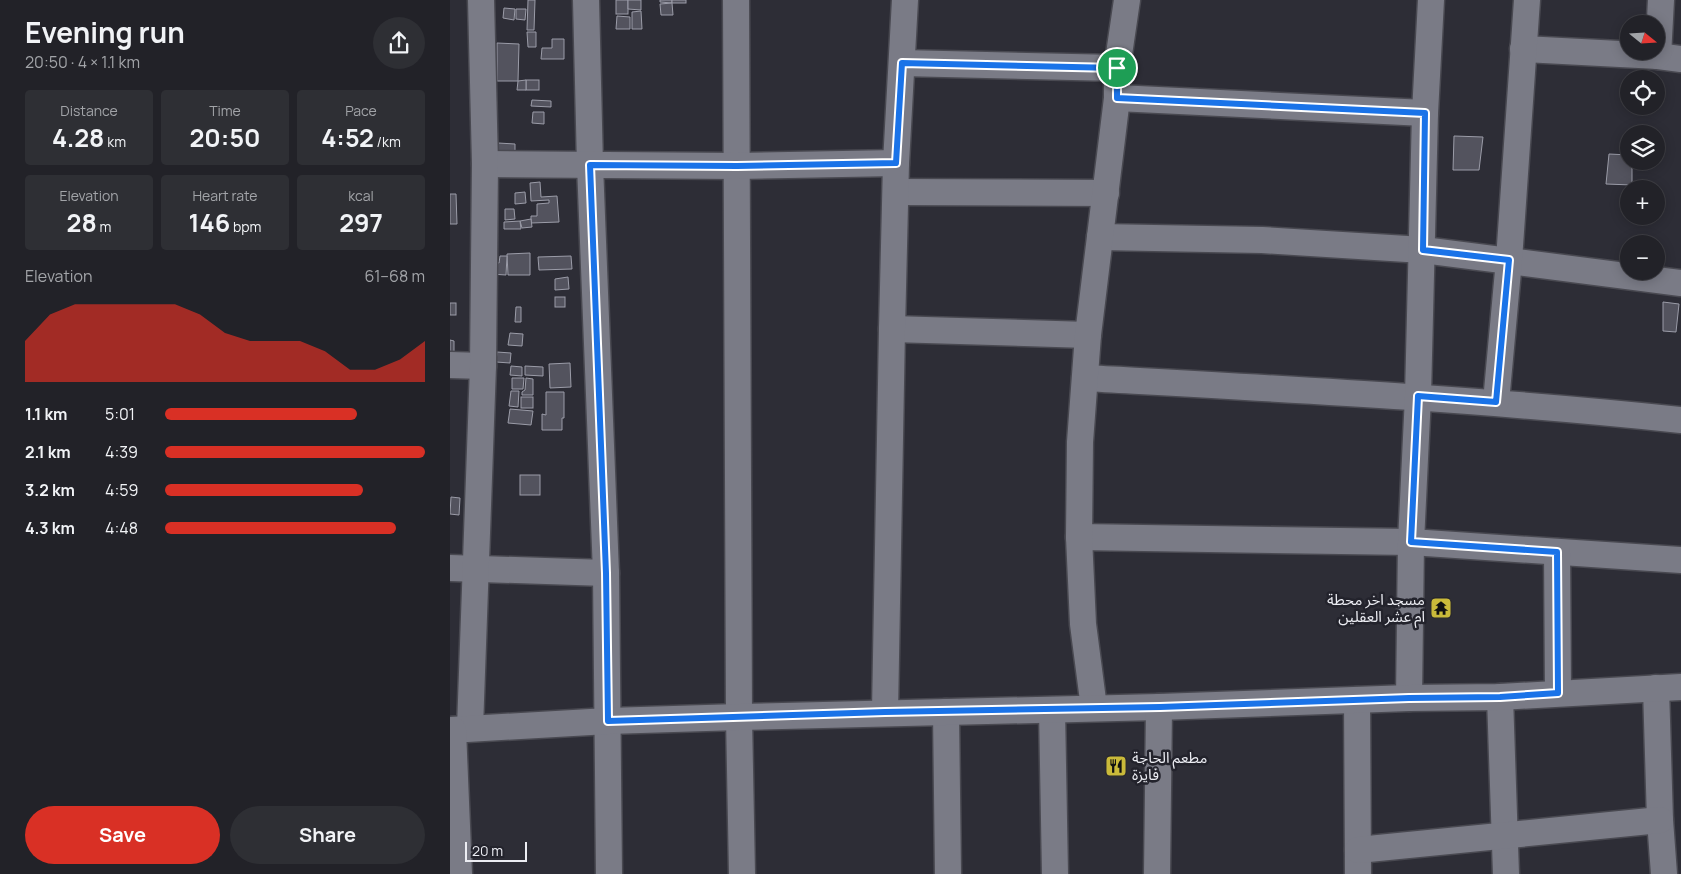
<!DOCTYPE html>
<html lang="en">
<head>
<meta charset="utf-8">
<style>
  :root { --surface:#222228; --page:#2e2f34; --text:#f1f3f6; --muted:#a2a4a8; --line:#3f3f45; --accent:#d93025 }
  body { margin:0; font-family:Manrope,"Noto Sans Arabic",sans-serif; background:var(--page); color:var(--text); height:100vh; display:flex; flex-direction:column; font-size:19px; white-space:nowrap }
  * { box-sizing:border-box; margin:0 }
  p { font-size:16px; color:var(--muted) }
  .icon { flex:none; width:28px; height:28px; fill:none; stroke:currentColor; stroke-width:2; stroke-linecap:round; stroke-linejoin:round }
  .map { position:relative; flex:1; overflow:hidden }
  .sheet { display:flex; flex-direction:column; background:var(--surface); width:450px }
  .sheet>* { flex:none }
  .needle { width:32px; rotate:108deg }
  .tools { position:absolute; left:1170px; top:15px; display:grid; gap:10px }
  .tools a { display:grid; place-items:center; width:45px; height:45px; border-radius:50%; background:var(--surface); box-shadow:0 2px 12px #0003,0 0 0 1px var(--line); font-size:25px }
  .scale { position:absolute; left:15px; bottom:12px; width:62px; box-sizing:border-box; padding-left:5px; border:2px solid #ecedf3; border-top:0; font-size:14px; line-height:18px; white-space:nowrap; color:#ecedf3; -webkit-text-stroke:4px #23232c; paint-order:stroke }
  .pin { position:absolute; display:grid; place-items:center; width:42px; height:42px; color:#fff; margin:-21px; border:2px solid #fff; border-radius:50%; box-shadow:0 1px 5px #0007 }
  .round { display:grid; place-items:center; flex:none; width:52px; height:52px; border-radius:26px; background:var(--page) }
  .summary { display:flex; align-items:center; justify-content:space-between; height:85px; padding:0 25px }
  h1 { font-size:28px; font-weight:700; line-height:38px }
  .stats { display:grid; grid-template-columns:repeat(3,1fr); gap:8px; height:85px; padding:5px 25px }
  .stats div { display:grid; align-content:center; border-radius:5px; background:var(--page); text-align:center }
  .stats b { font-size:25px; font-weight:700 }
  .stats small { font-size:14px; font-weight:400 }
  .stats p { font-size:14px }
  .chart { height:140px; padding:10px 25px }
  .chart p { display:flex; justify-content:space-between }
  .chart svg { width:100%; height:90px; margin-top:5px; fill:var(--accent); opacity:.7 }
  .primary-button { display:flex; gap:10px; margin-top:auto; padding:10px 25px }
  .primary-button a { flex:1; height:58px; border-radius:30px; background:var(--accent); color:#fff; font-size:20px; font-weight:700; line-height:58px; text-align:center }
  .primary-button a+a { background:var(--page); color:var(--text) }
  ul { padding:0 25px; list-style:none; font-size:16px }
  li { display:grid; grid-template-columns:80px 60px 1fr; align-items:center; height:38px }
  li i { height:12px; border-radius:6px; background:var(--accent) }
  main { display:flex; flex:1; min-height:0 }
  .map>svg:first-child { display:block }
</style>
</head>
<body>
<main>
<section class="sheet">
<div class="summary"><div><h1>Evening run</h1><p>20:50 · 4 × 1.1 km</p></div><a class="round"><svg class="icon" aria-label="share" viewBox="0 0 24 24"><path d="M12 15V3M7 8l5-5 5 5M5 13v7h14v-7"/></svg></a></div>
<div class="stats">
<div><p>Distance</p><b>4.28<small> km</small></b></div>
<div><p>Time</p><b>20:50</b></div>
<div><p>Pace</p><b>4:52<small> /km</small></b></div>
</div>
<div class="stats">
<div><p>Elevation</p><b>28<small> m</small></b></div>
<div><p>Heart rate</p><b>146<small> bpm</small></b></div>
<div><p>kcal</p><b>297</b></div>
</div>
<div class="chart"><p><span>Elevation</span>61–68 m</p>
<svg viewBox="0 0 160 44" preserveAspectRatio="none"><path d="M0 44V24L10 11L20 6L30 6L40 6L50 6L60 6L70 11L80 20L90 24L100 24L110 24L120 29L130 38L140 38L150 33L160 24V44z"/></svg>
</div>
<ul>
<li><b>1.1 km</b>5:01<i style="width:74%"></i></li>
<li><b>2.1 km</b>4:39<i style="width:100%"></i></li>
<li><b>3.2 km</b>4:59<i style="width:76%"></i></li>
<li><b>4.3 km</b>4:48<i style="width:89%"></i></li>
</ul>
<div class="primary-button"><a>Save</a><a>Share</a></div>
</section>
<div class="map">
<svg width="1231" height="874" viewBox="0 0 1231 874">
  <rect width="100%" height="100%" fill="#2d2d36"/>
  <!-- building -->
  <g fill="#53535e" stroke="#9b9ca8">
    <path d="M78,0H85L84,30H77Z"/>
    <rect x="166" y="0" width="12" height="14"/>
    <path d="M178,0H191V10L178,9Z"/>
    <path d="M210,0H222V3L210,2Z"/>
    <rect x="222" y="0" width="14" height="3"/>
    <path d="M222,3L223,15H211L210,4Z"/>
    <path d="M54,8L65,9L64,20L53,18Z"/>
    <path d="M66,9H76L75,20L66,19Z"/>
    <path d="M191,11L192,29H182V12Z"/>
    <path d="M167,16L180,17V29H166Z"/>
    <path d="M77,32H86V47H78Z"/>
    <path d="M102,39H114V59H91L92,48H102Z"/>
    <path d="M47,43L69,44L68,81H47Z"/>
    <rect x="76" y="80" width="13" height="10"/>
    <path d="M76,80V90H67L68,81Z"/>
    <path d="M82,100L101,101V107L81,106Z"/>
    <path d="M83,112H94V124L82,123Z"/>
    <path d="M1004,136L1033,137L1029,170H1003Z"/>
    <path d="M48,143L65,144V156L47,155Z"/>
    <path d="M1159,154L1179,155V161H1182V185L1156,184Z"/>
    <path d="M90,182L91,197L107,196L109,222L81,223V216H87V204L99,203V200L81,201L80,183Z"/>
    <path d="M75,192L76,203L65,204V193Z"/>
    <path d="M0,194H6L7,224H0Z"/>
    <path d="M55,209H64L65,219L55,220Z"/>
    <path d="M81,219L82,227L72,228L70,221Z"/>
    <path d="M70,221L71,229H54V222Z"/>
    <path d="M80,253V275H58L57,254Z"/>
    <path d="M50,256H57L56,275L40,274V262L49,263Z"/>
    <path d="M121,256L122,269L89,270L88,257Z"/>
    <path d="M118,277L119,289L105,290V279Z"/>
    <rect x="105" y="297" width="10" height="10"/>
    <path d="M1213,302L1229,304L1226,332L1213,331Z"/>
    <rect x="0" y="303" width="6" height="12"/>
    <path d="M66,307H71V322H65Z"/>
    <path d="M60,333L73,334L72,346L58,345Z"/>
    <path d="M0,340L4,341V354L0,353Z"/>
    <path d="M47,352L61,353L60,363L46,362Z"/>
    <path d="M120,363L121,387L100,388L99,364Z"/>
    <path d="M61,366L72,367V376L60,375Z"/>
    <path d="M75,366L93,367V376L75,375Z"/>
    <path d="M62,378H74L73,389H62Z"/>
    <path d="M76,378L83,379V395H72V392L75,390Z"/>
    <path d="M61,391H69L68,407L59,406Z"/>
    <path d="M96,392H114V418H112V430H92V414L96,415Z"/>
    <rect x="71" y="397" width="12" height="11"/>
    <path d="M60,409L83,411L81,425L58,423Z"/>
    <rect x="70" y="475" width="20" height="20"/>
    <path d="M1,497L10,498L9,515L0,514Z"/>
  </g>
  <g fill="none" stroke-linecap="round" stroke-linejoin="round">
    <!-- minor casing -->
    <g stroke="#494951" stroke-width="29">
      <g id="minor">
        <path d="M136,0L140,165L156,573L159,874"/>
        <path d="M286,0L289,717L292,874"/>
        <path d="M1073,49L1208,56L1231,59"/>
        <path d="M1208,56L1211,0"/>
        <path d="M452,63L667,68"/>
        <path d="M667,98L975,113"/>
        <path d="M35,164L287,166L446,163"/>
        <path d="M446,192L656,193"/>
        <path d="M650,237L812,240L973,250L1231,283"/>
        <path d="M442,329L638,335"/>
        <path d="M0,365L33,366"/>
        <path d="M635,378C834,389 1033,399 1231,420"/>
        <path d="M1046,402L1059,260L1077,0"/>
        <path d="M629,537L961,542L1231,560"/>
        <path d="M1107,552L1108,693"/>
        <path d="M0,568L156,573"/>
        <path d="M1206,688L1210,820L1214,874"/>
        <path d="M1050,697L1056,874"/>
        <path d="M959,698L961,542L968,396L975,113L981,0"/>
        <path d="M907,700L908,874"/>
        <path d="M644,708L633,624L629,537L630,442L638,335L667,98V68L677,0"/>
        <path d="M602,710L605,874"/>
        <path d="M435,712L442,329L446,163L455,0"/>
        <path d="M496,712L498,874"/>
        <path d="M20,728L33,366L35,164L31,0"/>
        <path d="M0,730L158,721L289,717L709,707L959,698L1050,697L1231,687"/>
        <path d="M3,730L9,874"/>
        <path d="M908,850L1210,820"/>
        <path d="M707,874L709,707"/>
      </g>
    </g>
    <!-- minor -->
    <use href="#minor" stroke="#7a7b86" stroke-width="26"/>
  </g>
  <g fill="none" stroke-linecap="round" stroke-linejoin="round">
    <!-- route casing -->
    <g stroke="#fff" stroke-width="10">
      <path id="route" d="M452,63L667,68V98L975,113L973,250L1059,260L1046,402L968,396L961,542L1107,552L1108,693L1050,697L959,698L710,707L435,712L158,721L156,573L140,165L287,166L446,163Z"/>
    </g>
    <!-- route -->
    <use href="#route" stroke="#1a73e8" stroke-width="6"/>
  </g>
  <!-- icons -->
  <defs>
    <g id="temple-square" transform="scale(1.125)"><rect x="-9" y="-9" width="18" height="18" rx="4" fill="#caba3a" stroke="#23232c"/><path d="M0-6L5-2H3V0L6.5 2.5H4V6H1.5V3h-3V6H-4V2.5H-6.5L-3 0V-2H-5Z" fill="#111"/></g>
    <g id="restaurant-square" transform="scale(1.125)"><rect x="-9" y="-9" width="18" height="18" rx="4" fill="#caba3a" stroke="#23232c"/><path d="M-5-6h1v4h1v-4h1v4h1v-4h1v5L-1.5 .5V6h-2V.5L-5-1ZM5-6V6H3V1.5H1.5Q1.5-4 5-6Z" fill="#111"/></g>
  </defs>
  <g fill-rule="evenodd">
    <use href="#temple-square" x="991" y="608"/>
    <use href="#restaurant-square" x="666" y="766"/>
  </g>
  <g text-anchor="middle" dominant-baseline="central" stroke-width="5" stroke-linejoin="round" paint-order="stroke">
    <!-- poi labels -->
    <g font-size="15" fill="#ecedf3" stroke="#23232c" text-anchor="end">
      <text x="975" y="599">مسجد اخر محطة<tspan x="975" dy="17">ام عشر العقلين</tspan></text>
      <text x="682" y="757" text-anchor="start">مطعم الحاجة<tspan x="682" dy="17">فايزة</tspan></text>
    </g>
  </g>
</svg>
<div class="tools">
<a><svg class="needle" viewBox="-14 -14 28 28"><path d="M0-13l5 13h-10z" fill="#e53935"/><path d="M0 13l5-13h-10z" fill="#a2a4a8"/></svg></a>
<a><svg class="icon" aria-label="locate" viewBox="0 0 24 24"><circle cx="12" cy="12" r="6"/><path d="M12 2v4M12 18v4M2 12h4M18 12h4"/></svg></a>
<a><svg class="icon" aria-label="layers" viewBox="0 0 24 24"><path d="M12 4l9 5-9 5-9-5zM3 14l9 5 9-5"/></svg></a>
<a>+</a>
<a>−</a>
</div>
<div class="scale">20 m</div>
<div class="pin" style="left:667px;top:68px;background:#1e9e55"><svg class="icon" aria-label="arrive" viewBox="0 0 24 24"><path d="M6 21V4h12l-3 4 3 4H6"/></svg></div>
</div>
</main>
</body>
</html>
